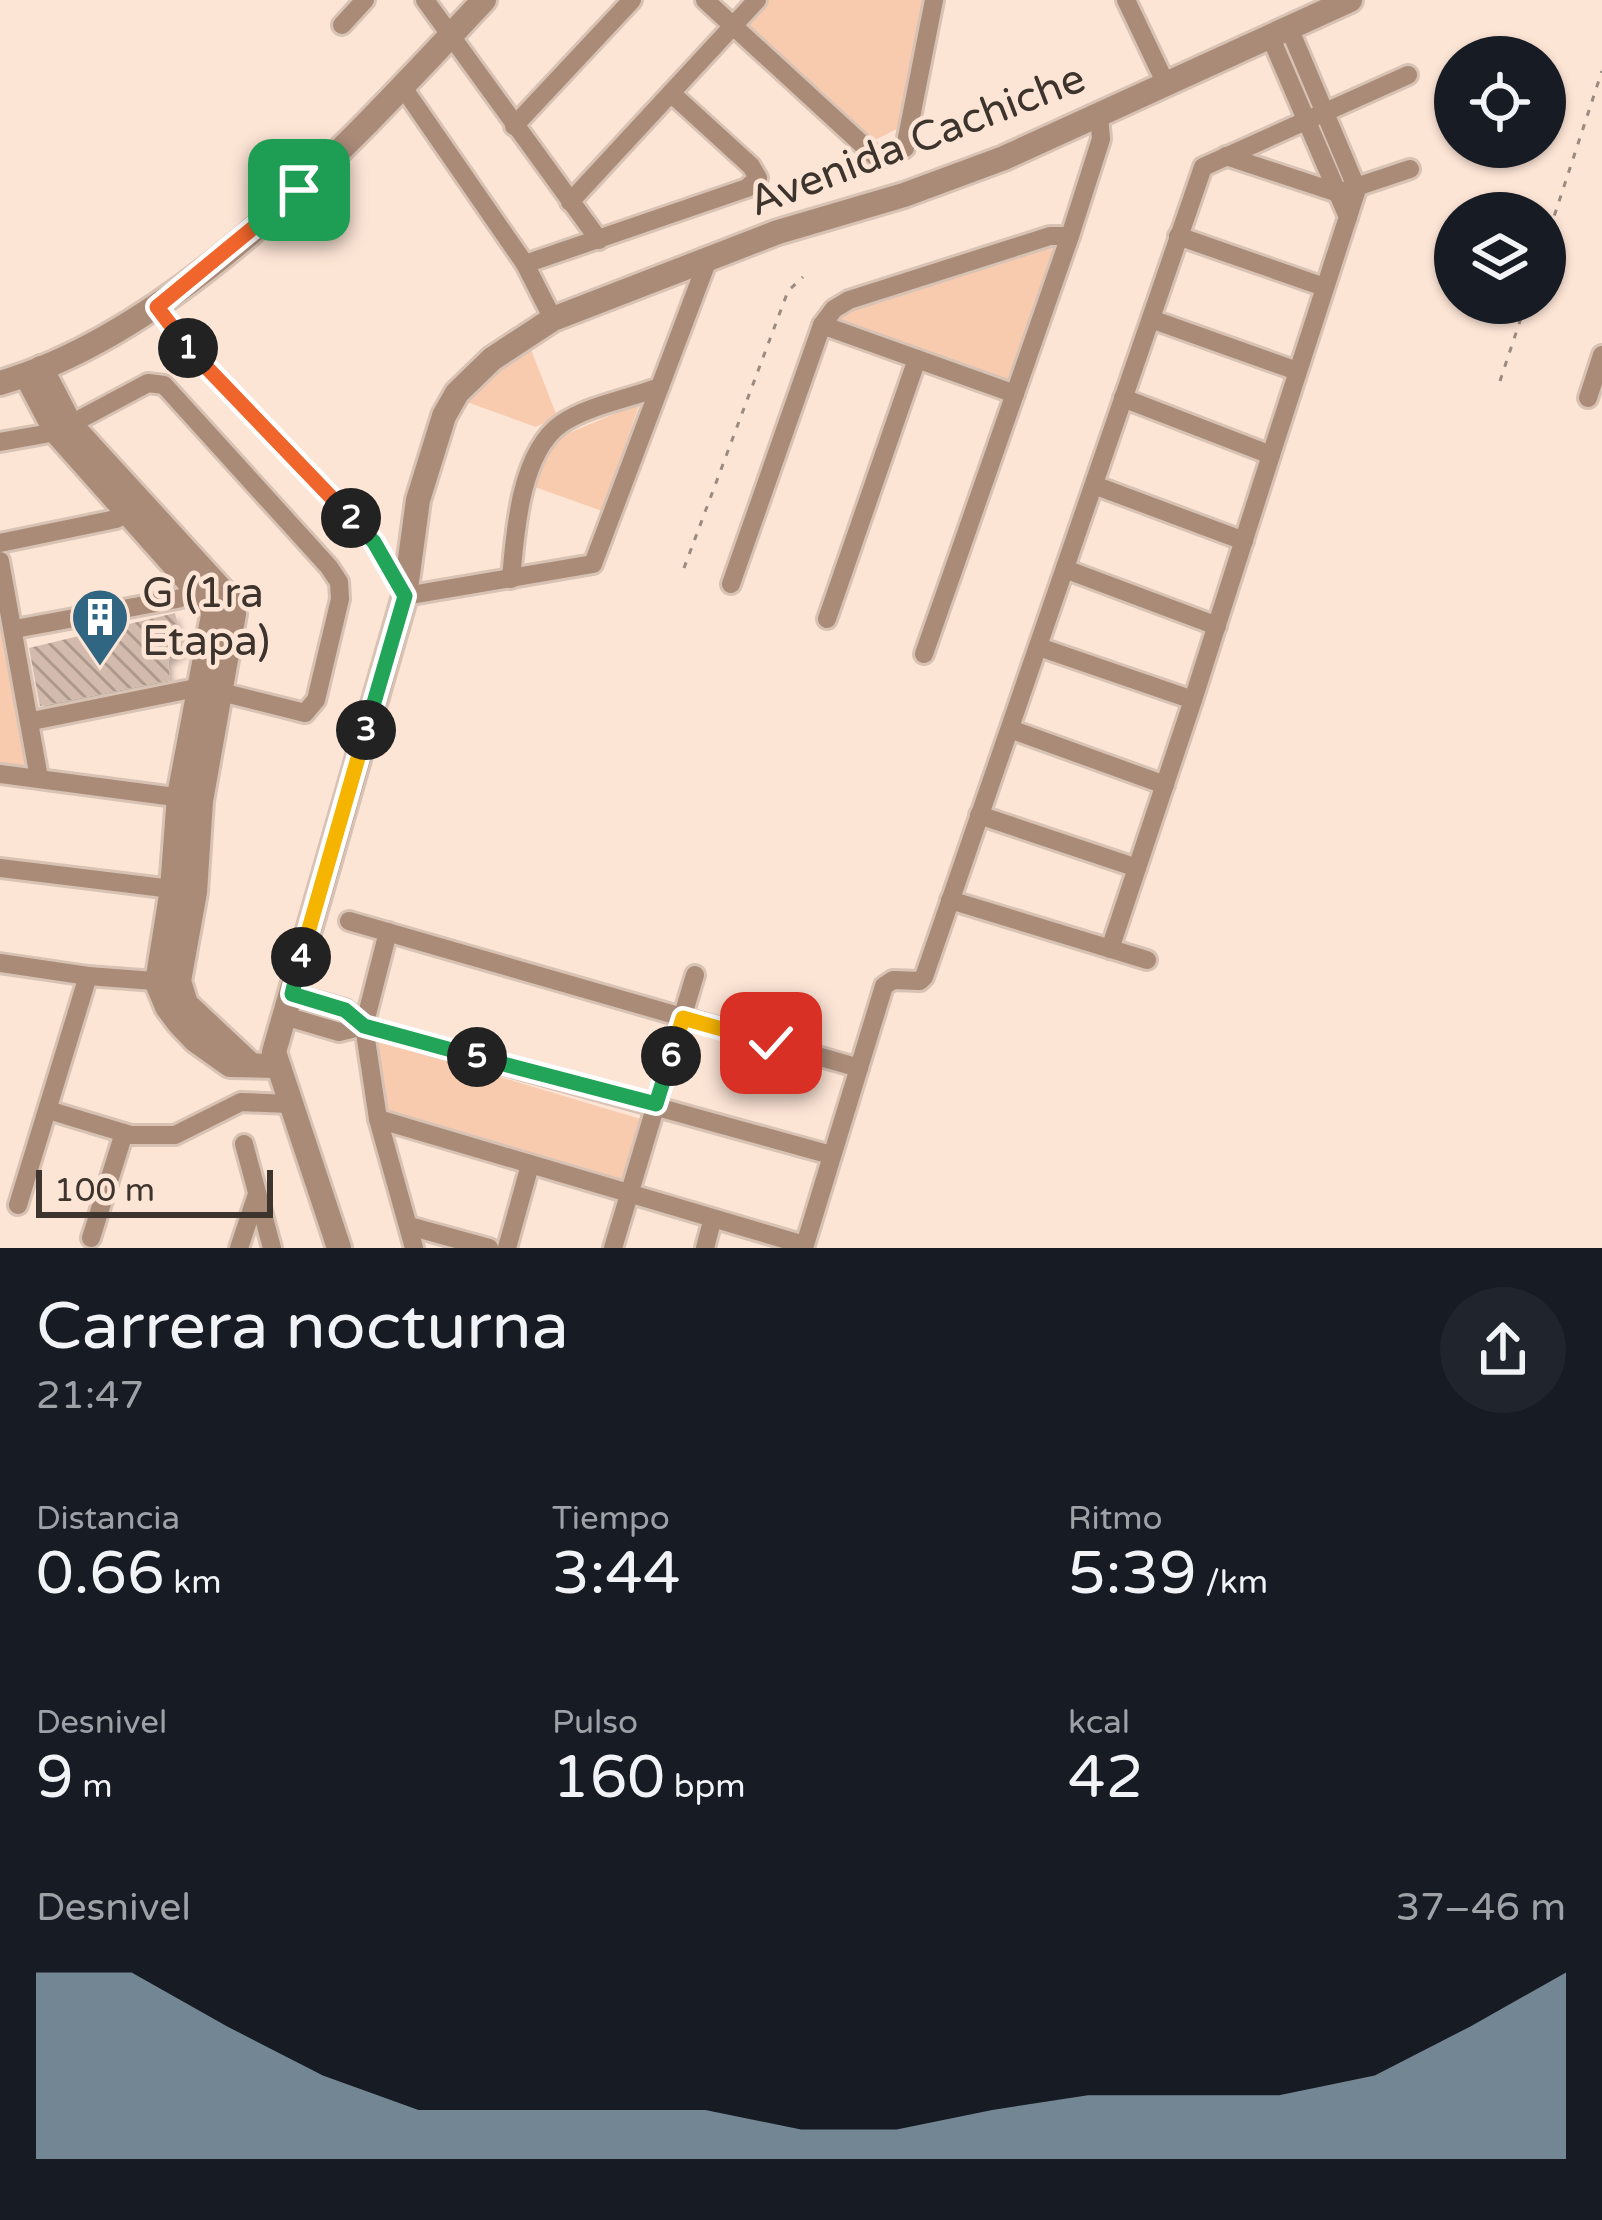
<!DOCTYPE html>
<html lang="es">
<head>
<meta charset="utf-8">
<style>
  :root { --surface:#171b24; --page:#20242c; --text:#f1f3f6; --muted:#9ea1a6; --accent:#9bb4c2 }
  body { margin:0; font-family:"Varela Round",sans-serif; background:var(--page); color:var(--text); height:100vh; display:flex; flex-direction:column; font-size:45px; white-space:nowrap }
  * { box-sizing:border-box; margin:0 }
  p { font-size:39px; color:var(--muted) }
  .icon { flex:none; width:66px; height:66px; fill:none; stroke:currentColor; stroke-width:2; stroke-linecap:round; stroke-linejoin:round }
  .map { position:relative; height:1248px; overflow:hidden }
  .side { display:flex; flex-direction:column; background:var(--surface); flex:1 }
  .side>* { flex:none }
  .fabs { position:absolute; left:1434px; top:36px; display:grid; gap:24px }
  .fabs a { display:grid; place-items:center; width:132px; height:132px; border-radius:50%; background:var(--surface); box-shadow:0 3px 9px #0004; font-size:60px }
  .scale { position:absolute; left:36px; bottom:30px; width:237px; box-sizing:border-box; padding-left:12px; border:6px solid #3d342e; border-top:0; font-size:33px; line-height:42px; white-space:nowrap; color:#3d342e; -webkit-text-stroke:9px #fde5d6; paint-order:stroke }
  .pin { position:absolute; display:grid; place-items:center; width:102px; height:102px; color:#fff; margin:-51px; border-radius:24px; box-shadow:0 6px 18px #0006 }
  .km { position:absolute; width:60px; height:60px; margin:-30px; border-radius:50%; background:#222; color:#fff; font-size:33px; line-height:60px; text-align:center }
  .round { display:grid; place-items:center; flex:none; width:126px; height:126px; border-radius:63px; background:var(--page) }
  .headline { display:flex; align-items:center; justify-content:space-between; height:204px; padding:0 36px }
  h1 { font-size:66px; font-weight:600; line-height:90px }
  .metrics { display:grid; grid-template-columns:repeat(3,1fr); gap:18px; height:204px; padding:12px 36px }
  .metrics div { display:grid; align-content:center }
  .metrics b { font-size:60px; font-weight:600 }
  .metrics small { font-size:33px; font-weight:400 }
  .metrics p { font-size:33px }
  .chart { height:336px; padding:24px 36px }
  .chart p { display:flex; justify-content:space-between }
  .chart svg { width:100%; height:216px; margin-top:12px; fill:var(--accent); opacity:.7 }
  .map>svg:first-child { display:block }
</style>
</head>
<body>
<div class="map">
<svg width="1602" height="1248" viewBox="0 0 1602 1248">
  <defs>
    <pattern id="building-back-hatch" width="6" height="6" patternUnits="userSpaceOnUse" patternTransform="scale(3)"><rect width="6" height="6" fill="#d2bbac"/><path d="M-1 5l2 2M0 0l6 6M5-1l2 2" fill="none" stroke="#ac998c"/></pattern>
    <filter id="shadow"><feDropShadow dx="3.5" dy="6" stdDeviation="3" flood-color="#0004"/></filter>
  </defs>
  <rect width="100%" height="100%" fill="#fde5d6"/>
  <!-- green -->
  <g fill="#f8cbaf">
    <path d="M762,0H926L899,128L873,141L742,22Z"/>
    <path d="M1052,241L1060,246L1012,385L836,327L834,318L851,305Z"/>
    <path d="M530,347L557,416L536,427L464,401Z"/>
    <path d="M640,403L602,511L532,486L550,441Z"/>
    <path d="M0,596L35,772L0,769Z"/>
    <path d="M380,1041L644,1120L619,1197L382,1125L371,1044Z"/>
  </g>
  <!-- building -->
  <path fill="url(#building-back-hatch)" filter="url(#shadow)" d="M175,613L184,650L168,660L170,680L40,706L29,648Z"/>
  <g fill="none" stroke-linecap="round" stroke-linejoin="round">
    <!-- minor casing -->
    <g stroke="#d7c2b4" stroke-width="24">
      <g id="minor">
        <path d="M425,0L599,240"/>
        <path d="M705,0L876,157L891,156L905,148L934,0"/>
        <path d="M1126,0L1165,82"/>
        <path d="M342,25L365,0"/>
        <path d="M1271,38L1348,217"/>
        <path d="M402,86L525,264L553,319"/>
        <path d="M514,126L632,0"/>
        <path d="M1226,156L1338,193L1410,169"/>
        <path d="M570,202L757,0"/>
        <path d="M1178,236L1324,287"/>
        <path d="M525,264L747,188L758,178L751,166L671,93"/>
        <path d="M1151,319L1297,371"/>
        <path d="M822,325L1015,394"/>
        <path d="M1123,398L1271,455L1193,700"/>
        <path d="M1588,398L1602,355"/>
        <path d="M0,442L56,432L148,383L164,385L329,567L339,582L340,599L316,700L305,713L201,687L32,721"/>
        <path d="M1271,455L1357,189L1290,30"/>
        <path d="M1094,485L1244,541"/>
        <path d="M0,543L116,519L134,510"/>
        <path d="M0,561L39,778"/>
        <path d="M1065,569L1217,626"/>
        <path d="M511,579C515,533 520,453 561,424C587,406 627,399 657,388"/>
        <path d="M731,584L822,325L834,309L849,300L1050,236H1070"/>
        <path d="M405,596L593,564L707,262"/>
        <path d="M827,619L917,359"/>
        <path d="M15,629L177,599L209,589"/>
        <path d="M1039,647L1193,700L1110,949"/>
        <path d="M924,654L1070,236L1101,139L1099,114"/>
        <path d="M1010,729L1165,785"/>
        <path d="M0,774L190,799"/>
        <path d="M979,815L1137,868"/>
        <path d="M0,868L180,890"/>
        <path d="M950,900L1147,960"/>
        <path d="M349,921L859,1068"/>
        <path d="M388,932L364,1026L378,1119L414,1248"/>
        <path d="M0,963L88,976L168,982"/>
        <path d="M292,994L345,1009L364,1026L831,1155"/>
        <path d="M285,1016L339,1032L364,1026"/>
        <path d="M48,1110L131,1135H175L241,1102L289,1104"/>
        <path d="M378,1119L804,1245"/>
        <path d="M244,1144L272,1248"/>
        <path d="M18,1205L88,976"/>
        <path d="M409,1226L489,1248"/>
        <path d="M91,1238L124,1133"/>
        <path d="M239,1248L257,1194"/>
        <path d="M507,1248L530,1165"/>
        <path d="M613,1248L695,975"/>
        <path d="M705,1248L712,1221"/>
        <path d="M804,1248L884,986L893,980L920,981L924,977L1203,167L1408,75"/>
      </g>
    </g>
    <!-- tertiary casing -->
    <g stroke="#d7c2b4" stroke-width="30">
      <g id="tertiary">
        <path d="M41,368L70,424L228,597L234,614L201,801L195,892L179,981L186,1004L251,1065"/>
        <path d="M26,375L56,432L214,610L179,796L172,889L157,983L167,1007L179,1023L195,1040L230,1065L276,1066"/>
        <path d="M0,383C184,329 355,137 484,0"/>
        <path d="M339,1248L274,1052L405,596L418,500L444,416L457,393L492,359L553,319L778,232L904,195L1004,158L1350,0"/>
      </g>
    </g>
    <!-- path -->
    <g stroke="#9a8a80" stroke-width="3" stroke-dasharray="6 9" stroke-linecap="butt">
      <path d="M1545,244L1602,71"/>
      <path d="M169,322L191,352L374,542L388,571"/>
      <path d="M1500,381L1526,303"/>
      <path d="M684,568L788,291L803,277"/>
    </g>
    <!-- minor -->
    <use href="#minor" stroke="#aa8b78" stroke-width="18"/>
    <!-- tertiary -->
    <use href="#tertiary" stroke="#aa8b78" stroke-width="24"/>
  </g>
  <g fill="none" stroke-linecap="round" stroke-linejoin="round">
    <!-- split-1 casing -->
    <g stroke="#fff" stroke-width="24">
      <path id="split-1" d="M188,348L157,307L299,190"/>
    </g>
    <!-- split-2 casing -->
    <g stroke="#fff" stroke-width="24">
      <path id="split-2" d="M188,348L351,518"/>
    </g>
    <!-- split-3 casing -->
    <g stroke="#fff" stroke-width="24">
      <path id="split-3" d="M351,518L374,542L405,596L366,730"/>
    </g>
    <!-- split-4 casing -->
    <g stroke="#fff" stroke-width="24">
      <path id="split-4" d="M301,957L366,730"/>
    </g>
    <!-- split-5 casing -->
    <g stroke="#fff" stroke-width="24">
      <path id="split-5" d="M301,957L292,994L345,1010L364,1026L477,1057"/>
    </g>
    <!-- split-6 casing -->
    <g stroke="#fff" stroke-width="24">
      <path id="split-6" d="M477,1057L656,1104L671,1056"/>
    </g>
    <!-- split-7 casing -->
    <g stroke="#fff" stroke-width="24">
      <path id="split-7" d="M671,1056L683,1018L771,1043"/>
    </g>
    <!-- split-1 -->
    <use href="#split-1" stroke="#f0652b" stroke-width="15"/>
    <!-- split-2 -->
    <use href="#split-2" stroke="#f0652b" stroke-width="15"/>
    <!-- split-3 -->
    <use href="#split-3" stroke="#22a559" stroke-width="15"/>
    <!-- split-4 -->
    <use href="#split-4" stroke="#f5b400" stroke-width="15"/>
    <!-- split-5 -->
    <use href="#split-5" stroke="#22a559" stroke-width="15"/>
    <!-- split-6 -->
    <use href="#split-6" stroke="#22a559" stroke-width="15"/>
    <!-- split-7 -->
    <use href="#split-7" stroke="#f5b400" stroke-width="15"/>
  </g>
  <!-- icons -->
  <defs>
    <g id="building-pin" transform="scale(3)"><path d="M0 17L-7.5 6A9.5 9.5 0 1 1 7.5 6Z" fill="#316682" stroke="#fde5d6"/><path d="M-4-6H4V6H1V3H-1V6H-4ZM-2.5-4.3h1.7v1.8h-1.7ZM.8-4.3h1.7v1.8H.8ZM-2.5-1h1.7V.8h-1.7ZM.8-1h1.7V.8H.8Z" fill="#fff"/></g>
  </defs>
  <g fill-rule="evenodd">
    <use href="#building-pin" x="100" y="617"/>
  </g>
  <g text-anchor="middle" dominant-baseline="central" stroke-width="9" stroke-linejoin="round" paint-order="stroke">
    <!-- street labels -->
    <g font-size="42" fill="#3d342e" stroke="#fde5d6">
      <text transform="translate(917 140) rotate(-21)">Avenida Cachiche</text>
    </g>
    <!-- poi labels -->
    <g font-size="42" fill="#3d342e" stroke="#fde5d6" text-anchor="start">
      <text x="142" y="593">G (1ra<tspan x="142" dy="48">Etapa)</tspan></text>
    </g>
  </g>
</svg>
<div class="fabs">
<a><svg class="icon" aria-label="locate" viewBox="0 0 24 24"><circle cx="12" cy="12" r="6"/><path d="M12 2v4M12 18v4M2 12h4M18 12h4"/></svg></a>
<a><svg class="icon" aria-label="layers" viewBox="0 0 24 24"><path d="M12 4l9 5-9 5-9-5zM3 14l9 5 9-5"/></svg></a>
</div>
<div class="scale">100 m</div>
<div class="pin" style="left:299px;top:190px;background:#1e9e55"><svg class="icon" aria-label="arrive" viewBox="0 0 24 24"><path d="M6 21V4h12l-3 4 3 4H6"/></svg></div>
<div class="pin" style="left:771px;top:1043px;background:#d93025"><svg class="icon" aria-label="check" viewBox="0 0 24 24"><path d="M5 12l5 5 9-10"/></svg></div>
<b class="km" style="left:188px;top:348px">1</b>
<b class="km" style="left:351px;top:518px">2</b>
<b class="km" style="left:366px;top:730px">3</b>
<b class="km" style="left:301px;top:957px">4</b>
<b class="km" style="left:477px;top:1057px">5</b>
<b class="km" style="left:671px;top:1056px">6</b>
</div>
<section class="side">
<div class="headline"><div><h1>Carrera nocturna</h1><p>21:47</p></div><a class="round"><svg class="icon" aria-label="share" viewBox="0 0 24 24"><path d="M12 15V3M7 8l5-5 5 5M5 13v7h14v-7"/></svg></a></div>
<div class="metrics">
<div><p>Distancia</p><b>0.66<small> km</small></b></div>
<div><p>Tiempo</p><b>3:44</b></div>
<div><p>Ritmo</p><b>5:39<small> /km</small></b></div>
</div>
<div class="metrics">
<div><p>Desnivel</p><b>9<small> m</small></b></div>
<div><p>Pulso</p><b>160<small> bpm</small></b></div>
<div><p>kcal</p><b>42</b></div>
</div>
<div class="chart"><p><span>Desnivel</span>37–46 m</p>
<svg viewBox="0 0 160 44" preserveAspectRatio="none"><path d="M0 44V6L10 6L20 17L30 27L40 34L50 34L60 34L70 34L80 38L90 38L100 34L110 31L120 31L130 31L140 27L150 17L160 6V44z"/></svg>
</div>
</section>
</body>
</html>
